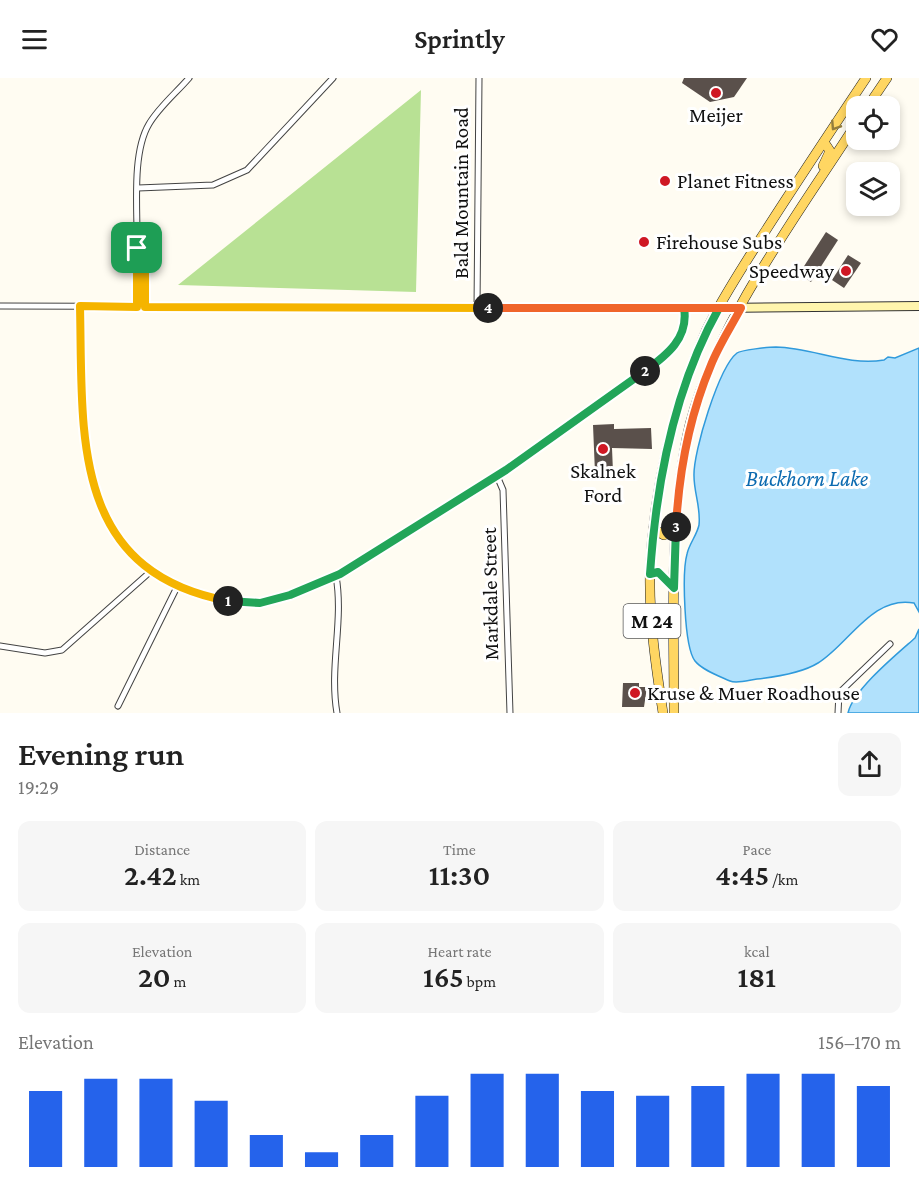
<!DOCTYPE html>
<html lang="en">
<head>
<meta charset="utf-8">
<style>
  :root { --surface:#fff; --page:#f6f6f6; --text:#222; --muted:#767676; --accent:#2563eb }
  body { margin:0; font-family:"Crimson Pro",serif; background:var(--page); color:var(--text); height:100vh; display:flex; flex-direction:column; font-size:22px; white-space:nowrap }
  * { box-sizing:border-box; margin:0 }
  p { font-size:20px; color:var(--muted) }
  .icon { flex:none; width:33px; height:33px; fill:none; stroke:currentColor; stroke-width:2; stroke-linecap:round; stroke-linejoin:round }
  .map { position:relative; height:635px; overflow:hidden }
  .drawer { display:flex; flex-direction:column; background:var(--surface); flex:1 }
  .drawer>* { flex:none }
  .buttons { position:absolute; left:846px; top:18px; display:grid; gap:12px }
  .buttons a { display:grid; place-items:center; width:54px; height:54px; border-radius:12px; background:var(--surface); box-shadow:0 3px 9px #0003; font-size:30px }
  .pin { position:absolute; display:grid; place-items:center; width:51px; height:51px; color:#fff; margin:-26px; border-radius:12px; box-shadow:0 3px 9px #0006 }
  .km { position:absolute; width:30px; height:30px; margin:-15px; border-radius:50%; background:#222; color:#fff; font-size:16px; line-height:30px; text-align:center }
  .round { display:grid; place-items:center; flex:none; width:63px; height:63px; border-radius:12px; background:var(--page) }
  .overview { display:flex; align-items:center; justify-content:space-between; height:102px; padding:0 18px }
  h1 { font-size:33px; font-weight:600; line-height:45px }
  .metrics { display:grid; grid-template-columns:repeat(3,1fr); gap:9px; height:102px; padding:6px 18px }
  .metrics div { display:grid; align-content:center; border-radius:12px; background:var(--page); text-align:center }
  .metrics b { font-size:30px; font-weight:600 }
  .metrics small { font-size:16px; font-weight:400 }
  .metrics p { font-size:16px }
  .chart { height:168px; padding:12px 18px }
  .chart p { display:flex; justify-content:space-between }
  .chart svg { width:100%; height:108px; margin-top:6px; stroke:var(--accent); stroke-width:6 }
  header { display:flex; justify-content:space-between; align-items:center; height:78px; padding:0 18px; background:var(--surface); font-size:27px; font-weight:600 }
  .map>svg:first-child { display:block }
</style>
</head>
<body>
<header><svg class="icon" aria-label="menu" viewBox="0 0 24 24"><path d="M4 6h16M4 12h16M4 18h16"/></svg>Sprintly<svg class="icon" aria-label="heart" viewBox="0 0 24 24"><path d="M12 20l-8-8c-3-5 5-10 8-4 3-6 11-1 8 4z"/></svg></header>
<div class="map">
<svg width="919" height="635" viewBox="0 0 919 635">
  <rect width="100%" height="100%" fill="#fffcf2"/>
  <!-- forest -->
  <path fill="#b8e194" d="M421,11L416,214L178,207L421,12Z"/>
  <!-- water -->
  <g fill="#b1e1fc" stroke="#309adb" stroke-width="1.5">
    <path d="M776,269C814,270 846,288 884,282L888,279L895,280L919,270V534L914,525C872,517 849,566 818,585C802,595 775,599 757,601C749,602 737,606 730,603C719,598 702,592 695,583C684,569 682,494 687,476C689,466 697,457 699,447C701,430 694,415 694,398C693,374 719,289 737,275C741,272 769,269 776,269Z"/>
    <path d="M919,551V635H848C853,612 897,576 915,560Z"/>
  </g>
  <!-- building -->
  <g fill="#5a504b">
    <path d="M684,0H747L734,19L710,24L682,5Z"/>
    <path d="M826,154L838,162L811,204L799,196Z"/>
    <path d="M848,177L861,185L844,210L832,202Z"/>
    <path d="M614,346V351L651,350L652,371L612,370L613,394L595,395L593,347Z"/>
    <path d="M623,605H639V609H647L644,629H622Z"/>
  </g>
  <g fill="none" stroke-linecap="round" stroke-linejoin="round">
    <!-- street casing -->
    <g stroke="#434343" stroke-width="7">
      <g id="street">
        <path d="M138,110L213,107L247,92L333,0"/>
        <path d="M137,170C138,135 131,76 149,46C159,29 176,15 189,0"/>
        <path d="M0,228L718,230"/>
        <path d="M80,228C81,294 75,363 100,425C121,476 160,508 213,520C228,523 243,526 258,525C312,521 386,469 431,439C514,387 597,333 673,271L684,251V230"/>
        <path d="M137,229V170L145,182V229"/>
        <path d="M477,230L479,0"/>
        <path d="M497,398L503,412L510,635"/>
        <path d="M336,498C344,543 329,589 337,635"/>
        <path d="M0,568L45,575L62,572L150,494"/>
        <path d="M118,628L177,509"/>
        <path d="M838,635L839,615L890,566"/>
      </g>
    </g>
    <!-- secondary casing -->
    <g stroke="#323232" stroke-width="10">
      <path id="secondary" d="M719,230L919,228"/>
    </g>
    <!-- primary casing -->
    <g stroke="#212121" stroke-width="10">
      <g id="primary">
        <path d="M868,28L887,0"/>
        <path d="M823,88L830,73L824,64"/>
        <path d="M653,451L664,457L676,450"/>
        <path d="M650,496L658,494L674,510"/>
        <path d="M663,635C656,589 649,542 650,495C653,414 673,327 706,253C721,222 741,192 759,163C794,108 830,54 866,0"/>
        <path d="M674,635C674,544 669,449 687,359C708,256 799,135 856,46"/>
      </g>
    </g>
    <!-- street -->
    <use href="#street" stroke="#fff" stroke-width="5"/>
    <!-- secondary -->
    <use href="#secondary" stroke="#fff5ad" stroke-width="8"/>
    <!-- primary -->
    <use href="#primary" stroke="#ffd662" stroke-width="9"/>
  </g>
  <!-- one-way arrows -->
  <defs><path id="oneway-chevron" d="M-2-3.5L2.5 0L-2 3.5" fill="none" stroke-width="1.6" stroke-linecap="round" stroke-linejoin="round" transform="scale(1.5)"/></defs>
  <use stroke="#937d3d" href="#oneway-chevron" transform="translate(835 48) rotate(123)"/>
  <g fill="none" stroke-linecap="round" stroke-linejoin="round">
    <!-- split-1 casing -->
    <g stroke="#fff" stroke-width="12">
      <path id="split-1" d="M137,170V229L80,228C83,355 69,493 228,523"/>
    </g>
    <!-- split-2 casing -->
    <g stroke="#fff" stroke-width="12">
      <path id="split-2" d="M228,523L260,525L290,517L340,496L506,392L645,293"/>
    </g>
    <!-- split-3 casing -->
    <g stroke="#fff" stroke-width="12">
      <path id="split-3" d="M645,293C667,277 689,260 684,230H719C674,310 656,406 650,496L658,494L674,510L676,449"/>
    </g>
    <!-- split-4 casing -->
    <g stroke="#fff" stroke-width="12">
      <path id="split-4" d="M488,230H741C731,249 719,267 711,287C689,339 679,393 676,449"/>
    </g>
    <!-- split-5 casing -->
    <g stroke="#fff" stroke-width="12">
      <path id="split-5" d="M137,170L145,182V229L488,230"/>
    </g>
    <!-- split-1 -->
    <use href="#split-1" stroke="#f5b400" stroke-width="8"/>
    <!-- split-2 -->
    <use href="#split-2" stroke="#22a559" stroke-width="8"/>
    <!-- split-3 -->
    <use href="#split-3" stroke="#22a559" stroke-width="8"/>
    <!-- split-4 -->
    <use href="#split-4" stroke="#f0652b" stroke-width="8"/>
    <!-- split-5 -->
    <use href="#split-5" stroke="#f5b400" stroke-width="8"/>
  </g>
  <!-- markers -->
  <g fill="#cf1824" stroke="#fff" stroke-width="2">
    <circle cx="716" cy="15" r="6"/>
    <circle cx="665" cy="103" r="6"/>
    <circle cx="644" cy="164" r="6"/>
    <circle cx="846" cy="193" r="6"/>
    <circle cx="603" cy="371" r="6"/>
    <circle cx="635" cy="615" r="6"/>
  </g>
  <g text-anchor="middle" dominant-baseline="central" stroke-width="6" stroke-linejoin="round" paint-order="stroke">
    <!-- shield labels -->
    <rect fill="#fff" stroke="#585858" stroke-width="1.5" x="623.5" y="526" width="57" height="34" rx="4.5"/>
    <g font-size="20" font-weight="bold" fill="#101010">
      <text x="652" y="543">M 24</text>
    </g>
    <!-- poi labels -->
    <g font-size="21" fill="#101010" stroke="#fff" text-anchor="start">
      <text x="716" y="37" text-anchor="middle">Meijer</text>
      <text x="677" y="103">Planet Fitness</text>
      <text x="656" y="164">Firehouse Subs</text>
      <text x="834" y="193" text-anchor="end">Speedway</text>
      <text x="603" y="393" text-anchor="middle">Skalnek<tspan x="603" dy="24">Ford</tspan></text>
      <text x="647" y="615">Kruse &amp; Muer Roadhouse</text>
    </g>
    <!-- street labels -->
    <g font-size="21" fill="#101010" stroke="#fff">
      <text transform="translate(461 115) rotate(-90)">Bald Mountain Road</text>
      <text transform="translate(490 516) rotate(-91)">Markdale Street</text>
    </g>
    <!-- water labels -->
    <g font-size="22" font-style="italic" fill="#0b6ab0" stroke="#fff">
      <text x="807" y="400">Buckhorn Lake</text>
    </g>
  </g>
</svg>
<div class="buttons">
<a><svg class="icon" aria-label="locate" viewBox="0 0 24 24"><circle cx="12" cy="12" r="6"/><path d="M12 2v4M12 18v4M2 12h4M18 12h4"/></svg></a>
<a><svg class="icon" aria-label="layers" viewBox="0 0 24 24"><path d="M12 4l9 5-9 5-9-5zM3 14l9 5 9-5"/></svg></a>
</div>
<div class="pin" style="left:137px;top:170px;background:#1e9e55"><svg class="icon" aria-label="arrive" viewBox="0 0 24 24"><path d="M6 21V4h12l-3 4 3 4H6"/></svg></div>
<b class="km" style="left:228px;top:523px">1</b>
<b class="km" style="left:645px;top:293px">2</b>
<b class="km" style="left:676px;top:449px">3</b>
<b class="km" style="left:488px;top:230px">4</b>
</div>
<section class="drawer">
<div class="overview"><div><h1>Evening run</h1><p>19:29</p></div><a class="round"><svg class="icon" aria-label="share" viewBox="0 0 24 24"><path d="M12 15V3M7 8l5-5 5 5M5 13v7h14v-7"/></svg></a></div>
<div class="metrics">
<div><p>Distance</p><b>2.42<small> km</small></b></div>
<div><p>Time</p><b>11:30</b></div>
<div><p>Pace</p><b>4:45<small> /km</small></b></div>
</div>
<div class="metrics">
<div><p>Elevation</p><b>20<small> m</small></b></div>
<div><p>Heart rate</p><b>165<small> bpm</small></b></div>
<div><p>kcal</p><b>181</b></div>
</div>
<div class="chart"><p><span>Elevation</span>156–170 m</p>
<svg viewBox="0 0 160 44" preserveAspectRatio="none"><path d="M5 44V13M15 44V8M25 44V8M35 44V17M45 44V31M55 44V38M65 44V31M75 44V15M85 44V6M95 44V6M105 44V13M115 44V15M125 44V11M135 44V6M145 44V6M155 44V11"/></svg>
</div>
</section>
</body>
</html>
